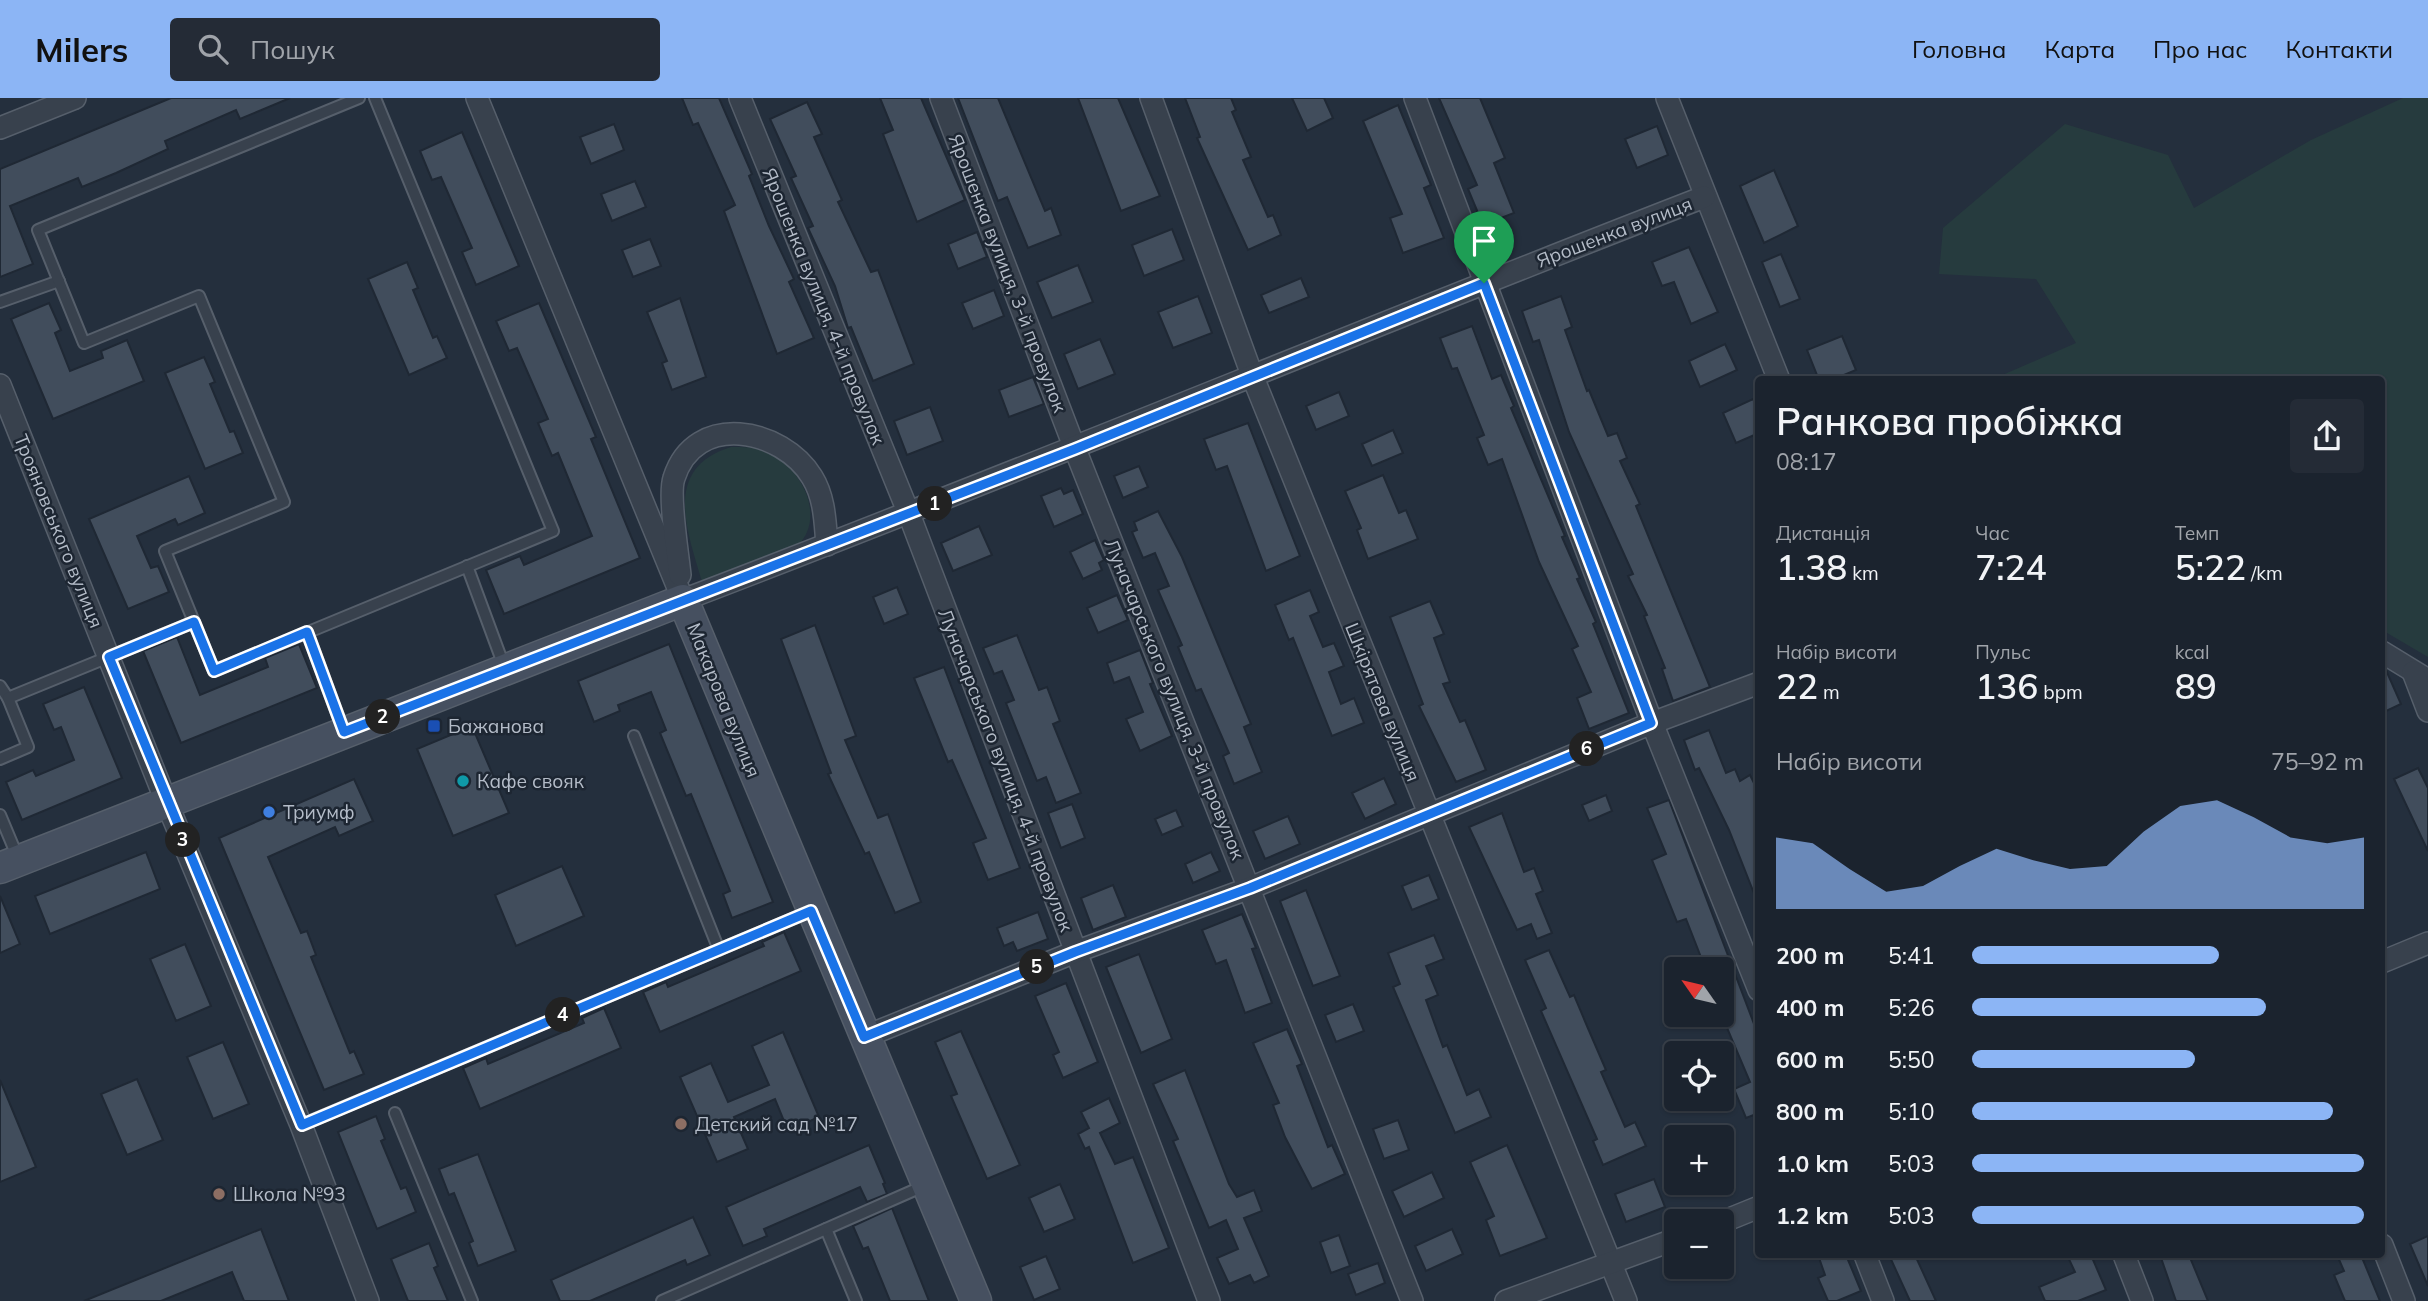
<!DOCTYPE html>
<html lang="uk">
<head>
<meta charset="utf-8">
<style>
  :root { --surface:#1b232e; --page:#242b36; --text:#f1f3f6; --muted:#a0a4aa; --line:#39404a; --accent:#8cb5f5 }
  body { margin:0; font-family:Mulish,sans-serif; background:var(--page); color:var(--text); height:100vh; display:flex; flex-direction:column; font-size:26px; white-space:nowrap }
  * { box-sizing:border-box; margin:0 }
  p { font-size:23px; color:var(--muted) }
  .icon { flex:none; width:38px; height:38px; fill:none; stroke:currentColor; stroke-width:2; stroke-linecap:round; stroke-linejoin:round }
  .map { position:relative; flex:1; overflow:hidden }
  .drawer { position:absolute; left:1755px; top:278px; width:630px; height:882px; display:flex; flex-direction:column; background:var(--surface); border-radius:7px; box-shadow:0 2px 5px #0004,0 0 0 2px var(--line) }
  .drawer>* { flex:none }
  .needle { width:46px; rotate:304deg }
  .controls { position:absolute; left:1664px; top:859px; display:grid; gap:14px }
  .controls a { display:grid; place-items:center; width:70px; height:70px; border-radius:7px; background:var(--surface); box-shadow:0 2px 5px #0004,0 0 0 2px var(--line); font-size:35px }
  .pin { position:absolute; display:grid; place-items:center; width:60px; height:60px; color:#fff; margin:-72px -30px; border-radius:50% 50% 50% 0; rotate:-45deg; box-shadow:0 0 7px #0007 }
  .pin .icon { rotate:45deg }
  .km { position:absolute; width:35px; height:35px; margin:-18px; border-radius:50%; background:#222; color:#fff; font-size:19px; line-height:35px; text-align:center }
  .round { display:grid; place-items:center; flex:none; width:74px; height:74px; border-radius:7px; background:var(--page) }
  .summary { display:flex; align-items:center; justify-content:space-between; height:119px; padding:0 21px }
  h1 { font-size:38px; font-weight:600; line-height:52px }
  .figures { display:grid; grid-template-columns:repeat(3,1fr); gap:10px; height:119px; padding:7px 21px }
  .figures div { display:grid; align-content:center }
  .figures b { font-size:35px; font-weight:600 }
  .figures small { font-size:19px; font-weight:400 }
  .figures p { font-size:19px }
  .chart { height:196px; padding:14px 21px }
  .chart p { display:flex; justify-content:space-between }
  .chart svg { width:100%; height:126px; margin-top:7px; fill:var(--accent); opacity:.7 }
  ul { padding:0 21px; list-style:none; font-size:23px }
  li { display:grid; grid-template-columns:112px 84px 1fr; align-items:center; height:52px }
  li i { height:18px; border-radius:9px; background:var(--accent) }
  header { display:flex; align-items:center; gap:42px; box-sizing:border-box; height:98px; padding:0 35px; background:var(--accent); color:#111 }
  header strong { font-size:33px }
  nav { display:flex; gap:38px; margin-inline-start:auto; font-size:24px }
  .search { width:490px; height:63px; background:var(--page); display:flex; align-items:center; gap:18px; box-sizing:border-box; padding:0 24px; border-radius:7px; color:var(--muted); font-size:26px }
  .map>svg:first-child { display:block }
</style>
</head>
<body>
<header>
<strong>Milers</strong>
<div class="search"><svg class="icon" aria-label="search" viewBox="0 0 24 24"><circle cx="10" cy="10" r="6"/><path d="M15 15l6 6"/></svg>Пошук</div>
<nav><a>Головна</a><a>Карта</a><a>Про нас</a><a>Контакти</a></nav>
</header>
<div class="map">
<svg width="2428" height="1203" viewBox="0 0 2428 1203">
  <rect width="100%" height="100%" fill="#242f3d"/>
  <!-- green -->
  <g fill="#263b3e">
    <path d="M2403,0H2428V559L2382,532V282H1991L2076,245L2036,181L1939,176L1943,130L2065,26L2168,57L2194,110L2311,42Z"/>
    <path d="M731,349C744,349 757,349 768,354C799,368 825,414 801,444C788,461 725,476 702,484C687,432 662,370 731,349Z"/>
  </g>
  <!-- building -->
  <g fill="#414d5c" stroke="#1f2834" stroke-width="2">
    <path d="M171,0H290L240,21L236,12L165,43L168,51L116,75L82,89L78,80L10,108L33,166L0,179V71Z"/>
    <path d="M682,0H719L752,76L749,78L769,128L794,181L789,184L814,240L777,256L724,113L735,107L698,25L693,27Z"/>
    <path d="M880,0H921L965,102L917,124L883,36L893,32Z"/>
    <path d="M958,0H998L1045,113L1051,110L1061,137L1028,150L1007,99L998,103Z"/>
    <path d="M1078,0H1118L1160,98L1121,113Z"/>
    <path d="M1185,0H1231L1236,12L1232,14L1251,59L1243,62L1268,119L1273,117L1281,137L1248,152L1197,40L1200,39Z"/>
    <path d="M1292,0H1324L1333,20L1307,33Z"/>
    <path d="M1439,0H1480L1505,60L1494,65L1514,115L1483,127L1468,91L1477,87Z"/>
    <path d="M807,4L822,36L814,39L842,102L838,104L871,174L878,172L914,266L873,283L851,229L848,230L835,188L808,130L813,128L791,80L796,78L770,21Z"/>
    <path d="M1398,7L1431,87L1424,90L1444,140L1403,155L1390,120L1402,116L1363,23Z"/>
    <path d="M614,26L624,52L591,66L580,39Z"/>
    <path d="M1657,28L1668,57L1637,70L1625,41Z"/>
    <path d="M462,34L519,168L476,187L462,154L472,150L441,79L432,82L420,53Z"/>
    <path d="M1774,72L1798,128L1764,145L1740,88Z"/>
    <path d="M635,83L646,109L612,123L601,96Z"/>
    <path d="M1172,131L1184,162L1144,178L1132,147Z"/>
    <path d="M977,134L987,159L958,171L948,146Z"/>
    <path d="M650,141L661,168L633,179L622,152Z"/>
    <path d="M1689,149L1718,214L1691,226L1674,184L1662,188L1652,164Z"/>
    <path d="M1781,156L1800,201L1780,209L1762,164Z"/>
    <path d="M407,164L418,190L413,192L433,240L437,238L447,260L409,277L368,181Z"/>
    <path d="M1078,167L1093,204L1052,220L1037,184Z"/>
    <path d="M1301,180L1309,199L1269,215L1261,197Z"/>
    <path d="M994,192L1004,218L973,231L962,205Z"/>
    <path d="M1198,198L1212,235L1173,250L1158,214Z"/>
    <path d="M1561,198L1572,229L1565,232L1587,293L1589,292L1608,338L1617,335L1627,360L1620,363L1640,406L1636,408L1710,589L1673,603L1662,571L1665,570L1644,518L1647,517L1628,478L1633,476L1569,334L1539,242L1533,244L1522,213Z"/>
    <path d="M680,200L706,279L672,292L662,265L667,263L647,214Z"/>
    <path d="M49,205L61,232L55,235L70,273L103,260L101,253L127,242L144,283L53,321L11,221Z"/>
    <path d="M539,205L596,339L591,341L640,460L504,516L486,472L520,458L524,467L592,438L558,355L552,358L538,325L548,321L517,250L509,253L496,223Z"/>
    <path d="M1472,228L1492,281L1501,277L1514,308L1511,310L1565,438L1562,439L1580,480L1577,481L1596,524L1593,526L1629,615L1589,631L1577,600L1591,594L1572,551L1578,548L1539,464L1502,361L1488,367L1477,340L1484,337L1457,270L1452,271L1440,240Z"/>
    <path d="M1842,238L1856,272L1832,282H1819L1807,252Z"/>
    <path d="M1100,241L1115,276L1078,291L1064,256Z"/>
    <path d="M1725,246L1737,272L1700,289L1689,263Z"/>
    <path d="M204,259L215,284L210,286L230,334L234,333L243,355L205,371L165,275Z"/>
    <path d="M1033,279L1044,306L1009,319L999,292Z"/>
    <path d="M1339,294L1349,318L1316,332L1306,308Z"/>
    <path d="M1753,301L1759,313V335L1736,345L1723,315Z"/>
    <path d="M930,309L943,343L907,357L894,323Z"/>
    <path d="M1248,325L1300,458L1266,473L1227,368L1216,372L1204,341Z"/>
    <path d="M1393,332L1403,355L1372,368L1362,346Z"/>
    <path d="M1139,368L1148,389L1123,400L1114,378Z"/>
    <path d="M1383,377L1399,415L1406,412L1418,441L1368,461L1357,432L1361,430L1345,393Z"/>
    <path d="M189,378L205,415L178,427L175,421L137,438L151,470L158,468L169,494L128,511L89,421Z"/>
    <path d="M1061,390L1064,396L1073,392L1083,416L1054,429L1041,398Z"/>
    <path d="M1158,413L1182,459L1251,626L1244,629L1262,674L1234,686L1223,658L1229,655L1201,591L1196,593L1178,549L1182,547L1158,492L1169,488L1155,455L1143,460L1132,434L1137,432L1134,424Z"/>
    <path d="M979,428L992,457L953,473L941,445Z"/>
    <path d="M1095,442L1104,462L1099,465L1102,472L1083,481L1070,454Z"/>
    <path d="M897,489L908,516L884,526L873,499Z"/>
    <path d="M1310,492L1319,514L1310,518L1323,549L1334,545L1344,568L1329,574L1341,606L1354,600L1364,625L1332,638L1293,540L1289,542L1275,507Z"/>
    <path d="M1117,497L1128,522L1098,535L1087,510Z"/>
    <path d="M1430,503L1444,536L1434,540L1450,584L1443,586L1460,624L1465,622L1486,672L1456,684L1419,608L1423,606L1390,519Z"/>
    <path d="M815,527L856,638L845,642L878,720L888,716L921,804L895,815L869,754L865,756L828,676L831,675L781,541Z"/>
    <path d="M1017,537L1039,592L1047,589L1060,623L1053,626L1081,695L1056,705L1046,679L1037,683L1006,605L1014,602L1002,573L994,576L983,550Z"/>
    <path d="M177,539L200,597L268,569L265,560L299,546L317,590L181,645L143,553Z"/>
    <path d="M669,546L773,804L732,820L723,796L730,793L691,696L686,698L660,635L666,632L651,594L618,607L620,613L594,624L578,583Z"/>
    <path d="M1140,552L1153,585L1150,586L1172,638L1140,653L1126,621L1143,614L1129,579L1114,585L1107,565Z"/>
    <path d="M944,569L1020,770L988,782L973,745L986,740L952,662L948,664L914,580Z"/>
    <path d="M2382,569L2386,572L2401,606L2382,615Z"/>
    <path d="M84,589L122,680L22,722L6,684L33,672L36,678L74,662L61,629L54,632L43,606Z"/>
    <path d="M472,628L509,715L453,738L417,651Z"/>
    <path d="M1709,632L1726,675L1735,671L1740,683L1750,677L1759,695V808L1729,732L1699,670L1695,672L1684,642Z"/>
    <path d="M2418,670L2428,690V753L2394,681Z"/>
    <path d="M1384,680L1396,706L1365,721L1352,695Z"/>
    <path d="M354,681L373,723L339,738L335,729L268,759L301,835L307,833L316,857L311,859L350,955L354,953L364,976L324,992L219,740Z"/>
    <path d="M1606,697L1612,713L1589,723L1582,707Z"/>
    <path d="M1669,702L1759,939V1015L1746,1020L1734,991L1750,984L1722,918V872H1706L1686,821L1677,824L1652,762L1666,756L1647,710Z"/>
    <path d="M1072,706L1085,740L1061,750L1048,715Z"/>
    <path d="M1176,712L1183,728L1162,737L1155,721Z"/>
    <path d="M1502,715L1524,774L1534,770L1543,793L1536,796L1552,835L1537,841L1531,826L1517,832L1469,729Z"/>
    <path d="M1288,718L1300,746L1265,761L1253,733Z"/>
    <path d="M146,754L160,791L50,836L35,798Z"/>
    <path d="M1211,754L1220,773L1193,785L1185,766Z"/>
    <path d="M562,768L584,818L516,848L495,797Z"/>
    <path d="M1429,777L1439,801L1412,812L1402,788Z"/>
    <path d="M1113,787L1126,819L1093,832L1081,800Z"/>
    <path d="M1306,792L1340,878L1313,888L1280,803Z"/>
    <path d="M0,798L20,846L0,855Z"/>
    <path d="M1038,814L1048,841L1017,853L1013,844L1004,848L997,830Z"/>
    <path d="M1242,816L1256,850L1252,851L1272,905L1245,915L1226,862L1216,866L1202,832Z"/>
    <path d="M784,834L801,873L660,934L643,894L666,884L668,889L764,848L762,844Z"/>
    <path d="M1434,837L1444,861L1426,868L1438,897L1426,902L1443,949L1447,947L1467,997L1479,991L1491,1019L1455,1035L1393,889L1400,886L1388,855Z"/>
    <path d="M185,846L211,908L176,923L150,861Z"/>
    <path d="M1549,852L1570,899L1574,897L1587,928L1606,972L1601,974L1625,1029L1635,1024L1646,1048L1603,1067L1593,1043L1597,1041L1541,913L1546,910L1525,862Z"/>
    <path d="M1139,856L1172,941L1141,955L1106,869Z"/>
    <path d="M1066,885L1098,964L1063,980L1053,957L1059,954L1035,898Z"/>
    <path d="M1353,906L1364,933L1336,944L1325,917Z"/>
    <path d="M604,910L621,950L480,1011L463,970L486,960L488,966L584,925L582,920Z"/>
    <path d="M1287,931L1302,966L1297,968L1328,1049L1332,1047L1345,1076L1312,1091L1285,1039L1273,1007L1279,1005L1253,945Z"/>
    <path d="M961,933L1020,1067L987,1081L951,998L957,996L935,944Z"/>
    <path d="M783,934L819,1019L788,1033L775,1001L734,1019L748,1051L717,1064L680,979L711,965L728,1004L769,987L752,948Z"/>
    <path d="M223,944L249,1006L213,1021L187,959Z"/>
    <path d="M1185,972L1229,1086L1237,1099L1254,1092L1262,1113L1244,1120L1269,1178L1254,1185L1250,1177L1229,1186L1217,1160L1238,1151L1226,1122L1209,1130L1173,1043L1178,1041L1153,986Z"/>
    <path d="M137,981L163,1042L127,1057L101,996Z"/>
    <path d="M0,982L36,1069L0,1084Z"/>
    <path d="M1109,1000L1120,1025L1100,1035L1115,1066L1133,1059L1169,1150L1133,1165L1089,1049L1085,1051L1078,1036L1089,1030L1081,1014Z"/>
    <path d="M376,1018L385,1041L381,1043L401,1091L406,1089L416,1114L377,1131L338,1034Z"/>
    <path d="M1398,1022L1409,1052L1384,1061L1373,1031Z"/>
    <path d="M869,1047L885,1085L883,1086L887,1096L867,1104L860,1089L764,1131L767,1138L743,1148L726,1109Z"/>
    <path d="M1507,1047L1547,1140L1500,1158L1486,1122L1494,1118L1470,1064Z"/>
    <path d="M478,1056L516,1153L478,1168L469,1145L473,1143L454,1095L449,1097L439,1071Z"/>
    <path d="M1432,1074L1444,1100L1404,1119L1392,1093Z"/>
    <path d="M1654,1081L1665,1109L1626,1124L1615,1096Z"/>
    <path d="M1060,1086L1075,1121L1044,1134L1029,1100Z"/>
    <path d="M892,1110L929,1203H890L868,1149L863,1151L853,1128Z"/>
    <path d="M693,1119L710,1157L687,1167L685,1162L590,1203H560L551,1182Z"/>
    <path d="M261,1131L289,1203H244L232,1174L161,1203H84Z"/>
    <path d="M1452,1131L1463,1156L1426,1173L1415,1148Z"/>
    <path d="M1339,1137L1350,1168L1331,1175L1320,1144Z"/>
    <path d="M2428,1138V1188L2410,1146Z"/>
    <path d="M429,1145L438,1168L434,1170L448,1203H408L391,1161Z"/>
    <path d="M1818,1157H1846L1861,1193L1837,1203H1828L1818,1180L1825,1177Z"/>
    <path d="M1889,1157H1915L1936,1203H1910Z"/>
    <path d="M2067,1157H2091L2106,1192L2078,1203H2045L2039,1189L2075,1174Z"/>
    <path d="M2160,1157H2189L2208,1203H2176Z"/>
    <path d="M2337,1157H2361L2380,1203H2345L2334,1177L2344,1173Z"/>
    <path d="M1046,1158L1060,1191L1034,1202L1020,1169Z"/>
    <path d="M1378,1165L1385,1185L1356,1197L1348,1176Z"/>
  </g>
  <g fill="none" stroke-linecap="round" stroke-linejoin="round">
    <!-- lane casing -->
    <g stroke="#565f6b" stroke-width="14">
      <g id="lane">
        <path d="M0,204L59,183"/>
        <path d="M467,468L504,568"/>
        <path d="M194,524L165,453L284,404L199,198L84,245L38,132L359,0"/>
        <path d="M307,534L344,634"/>
        <path d="M0,588L8,600"/>
        <path d="M634,638L719,852"/>
        <path d="M0,661L28,649L8,600L194,524L214,573L553,433L375,0"/>
        <path d="M0,717L18,760"/>
        <path d="M395,1015L472,1203"/>
        <path d="M301,1027L811,813"/>
        <path d="M826,1131L856,1203"/>
        <path d="M662,1203L926,1087"/>
      </g>
    </g>
    <!-- street casing -->
    <g stroke="#565f6b" stroke-width="24">
      <g id="street">
        <path d="M477,0L683,502"/>
        <path d="M740,0L909,416L1209,1203"/>
        <path d="M941,0L1075,351L1412,1203"/>
        <path d="M1151,0L1252,277L1626,1203"/>
        <path d="M1415,0L1652,625L1759,892"/>
        <path d="M1667,0L1779,282"/>
        <path d="M0,30L75,0"/>
        <path d="M0,287L166,703L301,1027L368,1203"/>
        <path d="M680,477C678,456 668,397 674,380C695,313 782,330 812,379C825,400 825,424 827,447"/>
        <path d="M683,502C1025,372 1363,231 1704,99"/>
        <path d="M2382,554L2428,582"/>
        <path d="M2413,574L2428,613"/>
        <path d="M2382,864L2428,845"/>
        <path d="M864,939L1075,854L1250,790L1652,625L1759,585"/>
        <path d="M1722,1124L1759,1109"/>
        <path d="M2382,1147L2404,1203"/>
        <path d="M1865,1157L1883,1203"/>
        <path d="M2124,1157L2142,1203"/>
        <path d="M1506,1203L1676,1141"/>
      </g>
    </g>
    <!-- secondary casing -->
    <g stroke="#565f6b" stroke-width="33">
      <path id="secondary" d="M0,770L683,502L976,1203"/>
    </g>
    <!-- lane -->
    <use href="#lane" stroke="#38414d" stroke-width="10"/>
    <!-- street -->
    <use href="#street" stroke="#38414d" stroke-width="21"/>
    <!-- secondary -->
    <use href="#secondary" stroke="#465060" stroke-width="30"/>
  </g>
  <g fill="none" stroke-linecap="round" stroke-linejoin="round">
    <!-- route casing -->
    <g stroke="#fff" stroke-width="14">
      <path id="route" d="M1484,185L1651,625L1250,790L1075,854L864,939L811,813L302,1027L109,559L194,524L214,573L307,534L344,634L1075,351Z"/>
    </g>
    <!-- route -->
    <use href="#route" stroke="#1a73e8" stroke-width="9"/>
  </g>
  <!-- markers -->
  <rect fill="#1a4fb4" stroke="#1d2632" stroke-width="2.5" x="427" y="621" width="14" height="14" rx="3.5"/>
  <circle fill="#0f9aa8" stroke="#1d2632" stroke-width="2.5" cx="463" cy="683" r="7"/>
  <circle fill="#3f7fe0" stroke="#1d2632" stroke-width="2.5" cx="269" cy="714" r="7"/>
  <g fill="#8d6e63" stroke="#1d2632" stroke-width="2.5">
    <circle cx="681" cy="1026" r="7"/>
    <circle cx="219" cy="1096" r="7"/>
  </g>
  <g text-anchor="middle" dominant-baseline="central" stroke-width="5" stroke-linejoin="round" paint-order="stroke">
    <!-- street labels -->
    <g font-size="19" fill="#b4bcc8" stroke="#1d2632">
      <text transform="translate(1614 134) rotate(-21)">Ярошенка вулиця</text>
      <text transform="translate(1008 175) rotate(69)">Ярошенка вулиця, 3-й провулок</text>
      <text transform="translate(824 208) rotate(68)">Ярошенка вулиця, 4-й провулок</text>
      <text transform="translate(59 433) rotate(68)">Трояновського вулиця</text>
      <text transform="translate(1175 601) rotate(68)">Луначарського вулиця, 3-й провулок</text>
      <text transform="translate(724 602) rotate(68)">Макарова вулиця</text>
      <text transform="translate(1383 604) rotate(68)">Шкірятова вулиця</text>
      <text transform="translate(1006 672) rotate(69)">Луначарського вулиця, 4-й провулок</text>
    </g>
    <!-- poi labels -->
    <g font-size="19" fill="#b4bcc8" stroke="#1d2632" text-anchor="start">
      <text x="448" y="628">Бажанова</text>
      <text x="477" y="683">Кафе свояк</text>
      <text x="283" y="714">Триумф</text>
      <text x="695" y="1026">Детский сад №17</text>
      <text x="233" y="1096">Школа №93</text>
    </g>
  </g>
</svg>
<div class="controls">
<a><svg class="needle" viewBox="-14 -14 28 28"><path d="M0-13l5 13h-10z" fill="#e53935"/><path d="M0 13l5-13h-10z" fill="#a0a4aa"/></svg></a>
<a><svg class="icon" aria-label="locate" viewBox="0 0 24 24"><circle cx="12" cy="12" r="6"/><path d="M12 2v4M12 18v4M2 12h4M18 12h4"/></svg></a>
<a>+</a>
<a>−</a>
</div>
<div class="pin" style="left:1484px;top:185px;background:#1e9e55"><svg class="icon" aria-label="arrive" viewBox="0 0 24 24"><path d="M6 21V4h12l-3 4 3 4H6"/></svg></div>
<b class="km" style="left:935px;top:406px">1</b>
<b class="km" style="left:383px;top:619px">2</b>
<b class="km" style="left:183px;top:742px">3</b>
<b class="km" style="left:563px;top:917px">4</b>
<b class="km" style="left:1037px;top:869px">5</b>
<b class="km" style="left:1587px;top:651px">6</b>
<section class="drawer">
<div class="summary"><div><h1>Ранкова пробіжка</h1><p>08:17</p></div><a class="round"><svg class="icon" aria-label="share" viewBox="0 0 24 24"><path d="M12 15V3M7 8l5-5 5 5M5 13v7h14v-7"/></svg></a></div>
<div class="figures">
<div><p>Дистанція</p><b>1.38<small> km</small></b></div>
<div><p>Час</p><b>7:24</b></div>
<div><p>Темп</p><b>5:22<small> /km</small></b></div>
</div>
<div class="figures">
<div><p>Набір висоти</p><b>22<small> m</small></b></div>
<div><p>Пульс</p><b>136<small> bpm</small></b></div>
<div><p>kcal</p><b>89</b></div>
</div>
<div class="chart"><p><span>Набір висоти</span>75–92 m</p>
<svg viewBox="0 0 160 44" preserveAspectRatio="none"><path d="M0 44V19L10 21L20 30L30 38L40 36L50 29L60 23L70 27L80 30L90 29L100 17L110 8L120 6L130 12L140 19L150 21L160 19V44z"/></svg>
</div>
<ul>
<li><b>200 m</b>5:41<i style="width:63%"></i></li>
<li><b>400 m</b>5:26<i style="width:75%"></i></li>
<li><b>600 m</b>5:50<i style="width:57%"></i></li>
<li><b>800 m</b>5:10<i style="width:92%"></i></li>
<li><b>1.0 km</b>5:03<i style="width:100%"></i></li>
<li><b>1.2 km</b>5:03<i style="width:100%"></i></li>
</ul>
</section>
</div>
</body>
</html>
